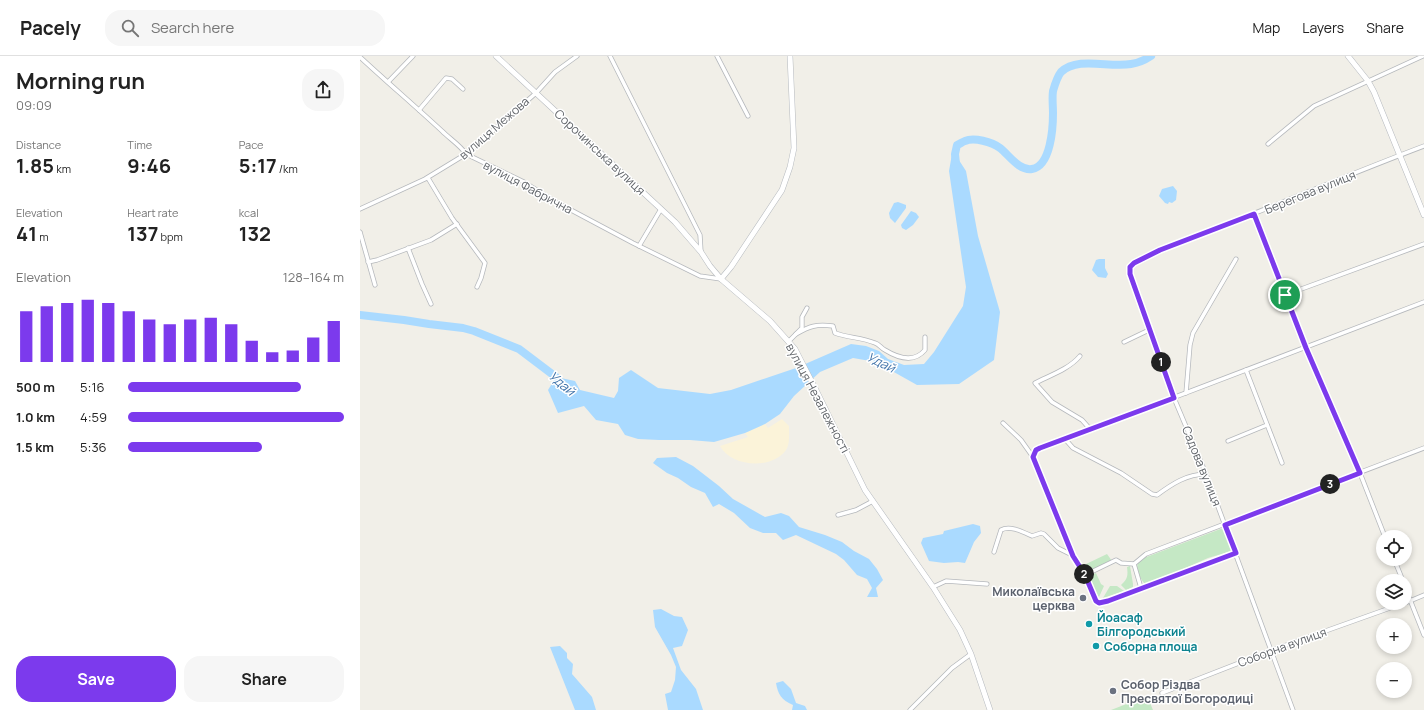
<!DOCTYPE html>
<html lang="en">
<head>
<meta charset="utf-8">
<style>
  :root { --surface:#fff; --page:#f6f6f6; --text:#222; --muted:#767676; --line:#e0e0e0; --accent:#7c3aed }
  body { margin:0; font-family:Manrope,sans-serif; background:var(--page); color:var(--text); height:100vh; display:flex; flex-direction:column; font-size:15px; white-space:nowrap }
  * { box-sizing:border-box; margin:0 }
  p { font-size:13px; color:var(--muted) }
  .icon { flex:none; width:22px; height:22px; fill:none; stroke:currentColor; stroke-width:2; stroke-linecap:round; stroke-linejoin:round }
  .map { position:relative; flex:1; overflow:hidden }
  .panel { display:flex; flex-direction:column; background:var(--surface); width:360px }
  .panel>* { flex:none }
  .tools { position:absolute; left:1016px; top:474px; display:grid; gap:8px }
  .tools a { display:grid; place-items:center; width:36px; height:36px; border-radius:50%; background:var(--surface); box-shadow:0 2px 6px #0003; font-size:20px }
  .pin { position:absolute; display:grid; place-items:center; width:34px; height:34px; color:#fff; margin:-17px; border:2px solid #fff; border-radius:50%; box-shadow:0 1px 4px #0007 }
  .km { position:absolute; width:20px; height:20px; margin:-10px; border-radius:50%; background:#222; color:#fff; font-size:11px; line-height:20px; text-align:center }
  .round { display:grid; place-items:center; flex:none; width:42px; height:42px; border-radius:16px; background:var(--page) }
  .overview { display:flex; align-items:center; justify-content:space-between; height:68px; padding:0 16px }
  h1 { font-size:22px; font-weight:700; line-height:30px }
  .figures { display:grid; grid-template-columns:repeat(3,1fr); gap:6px; height:68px; padding:4px 16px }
  .figures div { display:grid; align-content:center }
  .figures b { font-size:20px; font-weight:700 }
  .figures small { font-size:11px; font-weight:400 }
  .figures p { font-size:11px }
  .chart { height:112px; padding:8px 16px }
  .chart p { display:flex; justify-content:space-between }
  .chart svg { width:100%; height:72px; margin-top:4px; stroke:var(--accent); stroke-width:6 }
  .primary-button { display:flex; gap:8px; margin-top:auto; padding:8px 16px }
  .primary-button a { flex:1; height:46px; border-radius:16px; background:var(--accent); color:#fff; font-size:16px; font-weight:700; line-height:46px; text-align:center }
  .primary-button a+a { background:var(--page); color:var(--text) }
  ul { padding:0 16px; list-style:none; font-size:13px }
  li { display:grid; grid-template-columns:64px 48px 1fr; align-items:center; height:30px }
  li i { height:10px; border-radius:5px; background:var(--accent) }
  header { display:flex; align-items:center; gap:24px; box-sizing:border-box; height:56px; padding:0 20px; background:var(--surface); border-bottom:1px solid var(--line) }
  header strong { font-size:19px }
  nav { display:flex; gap:22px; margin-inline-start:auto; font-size:14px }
  .search { width:280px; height:36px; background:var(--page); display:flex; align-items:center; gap:10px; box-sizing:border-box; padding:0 14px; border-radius:16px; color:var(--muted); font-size:15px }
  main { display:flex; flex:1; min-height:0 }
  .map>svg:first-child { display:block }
</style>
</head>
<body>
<header>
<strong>Pacely</strong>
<div class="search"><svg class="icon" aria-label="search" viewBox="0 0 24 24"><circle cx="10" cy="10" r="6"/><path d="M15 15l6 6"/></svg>Search here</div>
<nav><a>Map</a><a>Layers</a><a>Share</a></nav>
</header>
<main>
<section class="panel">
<div class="overview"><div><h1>Morning run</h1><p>09:09</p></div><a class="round"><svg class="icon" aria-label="share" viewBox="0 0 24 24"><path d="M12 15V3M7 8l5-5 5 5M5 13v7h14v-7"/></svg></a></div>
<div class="figures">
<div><p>Distance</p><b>1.85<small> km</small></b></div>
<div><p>Time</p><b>9:46</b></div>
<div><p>Pace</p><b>5:17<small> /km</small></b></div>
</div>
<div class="figures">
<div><p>Elevation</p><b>41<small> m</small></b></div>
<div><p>Heart rate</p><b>137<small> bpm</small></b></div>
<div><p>kcal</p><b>132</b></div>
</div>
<div class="chart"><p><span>Elevation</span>128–164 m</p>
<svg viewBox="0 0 160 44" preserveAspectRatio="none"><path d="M5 44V13M15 44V10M25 44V8M35 44V6M45 44V8M55 44V13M65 44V18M75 44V21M85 44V18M95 44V17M105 44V21M115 44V31M125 44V38M135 44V37M145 44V29M155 44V19"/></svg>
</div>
<ul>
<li><b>500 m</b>5:16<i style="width:80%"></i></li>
<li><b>1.0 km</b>4:59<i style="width:100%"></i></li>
<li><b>1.5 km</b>5:36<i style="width:62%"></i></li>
</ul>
<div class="primary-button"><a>Save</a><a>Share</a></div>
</section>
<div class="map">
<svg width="1064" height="654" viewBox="0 0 1064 654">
  <rect width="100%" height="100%" fill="#f1efe8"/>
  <!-- green -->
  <g fill="#c5e8c5">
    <path d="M863,472L867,479L872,495L848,502L794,526L785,528C779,521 773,510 781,503Z"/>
    <path d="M747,498L752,505L728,516L724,509Z"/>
    <path d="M770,510L773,528V531L766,534L761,529C768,523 768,519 767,511Z"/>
    <path d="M736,517L741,528L744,530L739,541L738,540L728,520Z"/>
    <path d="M750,530H757L764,535L743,542Z"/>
    <path d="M787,640L793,654H751Z"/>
  </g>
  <!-- sand -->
  <path fill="#fbf3d9" d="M422,363L429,370C429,378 430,388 426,394C412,414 371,411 360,390L388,381L385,377L405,368L408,372Z"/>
  <!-- water -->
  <g fill="#aadaff">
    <path d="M592,98H595L606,115L618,180L640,256L634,304L599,328L557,329L516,306L493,302L460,316L434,340L420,358L405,368L385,377L354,386L330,384H299L278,383L265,379L258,368L236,364L224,350L198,357L188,334L196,321L215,325L220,334L254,342L258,335L259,322L271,314L298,332L350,338L371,334L436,312L491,288L506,290L519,295L528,303L544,309L564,308L574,296L603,250L606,231L589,115Z"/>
    <path d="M813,130L817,135L816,144L812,147L809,146L808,148L805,147L799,140L802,133Z"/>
    <path d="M538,146L546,149V152L535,167L530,162L529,157L534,147Z"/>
    <path d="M551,155L556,157L559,161L553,169L546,174L542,172L541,169Z"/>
    <path d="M739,203H745V212L748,218L746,222L738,221L732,214L736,204Z"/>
    <path d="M316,401L333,410L359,430L373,443L405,461L421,457L429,460L439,471L465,479L482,486L494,495L509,503L517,513L523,524L516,532L518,541H507L512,532L507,523L497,519L484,504L476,498L436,479L423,484L416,477H403L390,472L374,457L359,448L353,451L345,437L331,431L318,422L307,417L293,407L297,402Z"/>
    <path d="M613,468L620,470L621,477L614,486L605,507L598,506L584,507L569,505L561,487L563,482L583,478L584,475Z"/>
    <path d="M301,553L314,560L322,561L328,574L322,590L313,592L321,614L336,633L343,654H308L305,638L311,636L315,624L316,611L311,599L295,571L293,554Z"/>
    <path d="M200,590L207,597V602L213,608L212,618L232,641L236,654H215L190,591Z"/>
    <path d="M423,625L431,633L436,647L445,650L447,654H432L433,649C421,644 418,638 416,627Z"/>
  </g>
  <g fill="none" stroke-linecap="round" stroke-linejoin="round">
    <!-- river -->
    <g stroke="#aadaff" stroke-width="8">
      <path d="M596,108L595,98L597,89C600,88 602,86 605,85C614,81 632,86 640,92C649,99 659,115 672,113C691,110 693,71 693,57C693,50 692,42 693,35C695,28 697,21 701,16C718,0 749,12 771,8C779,7 785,4 791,0"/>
      <path d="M0,259L44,264L69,268L103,272L114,275L159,293L196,321L203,330"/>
    </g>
    <!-- street casing -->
    <g stroke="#b5b8bc" stroke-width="5">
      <g id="street">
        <path d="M250,0L340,179L341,196"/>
        <path d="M357,0L388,60"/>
        <path d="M0,1C27,26 55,50 82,75C90,83 100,89 106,98L164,126L196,146L273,187L340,220L361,223"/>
        <path d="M28,26L53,0"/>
        <path d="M59,54L86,22L92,23L103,33"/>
        <path d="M908,88L954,50L1063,0"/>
        <path d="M68,122L92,162L125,207L121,222L117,231"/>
        <path d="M0,153L65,123L106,98L176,37L195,16L217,0"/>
        <path d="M894,159L946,292L1000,417L1025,481"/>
        <path d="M0,176L15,229"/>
        <path d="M279,190L301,153"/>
        <path d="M48,192L62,228L71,248"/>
        <path d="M8,206L17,204L71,184L97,168"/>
        <path d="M925,239L1064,188"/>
        <path d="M436,278C450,270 456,268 473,270L475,277C488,282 501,281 515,287C519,288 521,292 525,294C538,302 554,307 565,294V281"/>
        <path d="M429,285L442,272V261L447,252"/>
        <path d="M764,286L789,274"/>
        <path d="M720,300C709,313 691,319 675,327L692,346L722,364L730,373"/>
        <path d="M886,314L922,407"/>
        <path d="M826,337L830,289L833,277L876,203"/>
        <path d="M643,367L661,384L673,401L713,500L725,519L736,545L739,547L747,545L876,497"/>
        <path d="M705,383L713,392L761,417L792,438L797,439C812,428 827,418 846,418"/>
        <path d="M868,385L907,369"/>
        <path d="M673,401L676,394L680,391L705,383L1064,246"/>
        <path d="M478,459L496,454L513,445"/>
        <path d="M634,496L641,474C650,469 663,476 672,480L681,477L684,478L698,492L712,499"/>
        <path d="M1034,503L1043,525"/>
        <path d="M725,519L756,504L761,507L774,508"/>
        <path d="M573,531L586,525L627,528"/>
        <path d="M1045,531L1064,579"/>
        <path d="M781,532L774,508L786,498L1064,392"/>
        <path d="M1045,547L1064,539"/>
        <path d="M802,637L915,593L1044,547"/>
        <path d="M550,654L592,612L611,598"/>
        <path d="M933,654L846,418L814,342L789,274L769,214C773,202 807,191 818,187C901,156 982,121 1064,90"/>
      </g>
    </g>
    <!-- secondary casing -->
    <g stroke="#b6babf" stroke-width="6">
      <g id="secondary">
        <path d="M136,0L315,166L341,196L350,210L361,223L410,265L435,293L456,334L505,434L573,531L600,574L611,598L630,654"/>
        <path d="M988,0L1008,25L1014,36L1064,159"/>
        <path d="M361,223L371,211L422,134L430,111L434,92L430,0"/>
      </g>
    </g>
    <!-- street -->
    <use href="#street" stroke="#fff" stroke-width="3.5"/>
    <!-- secondary -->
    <use href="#secondary" stroke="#fff" stroke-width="5"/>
  </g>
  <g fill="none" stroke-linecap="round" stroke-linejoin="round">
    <!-- route casing -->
    <g stroke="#fff" stroke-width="8">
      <path id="route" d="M894,158L946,292L1000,417L865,469L876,497L748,545L739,547L736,545L725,519L713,500L673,401L676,394L680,392L814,342L770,218V211L774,207L800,194Z"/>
    </g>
    <!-- route -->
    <use href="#route" stroke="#7c3aed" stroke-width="5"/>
  </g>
  <!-- markers -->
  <g fill="#6b7280" stroke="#fff" stroke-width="1.5">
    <circle cx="723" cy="542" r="4"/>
    <circle cx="753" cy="635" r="4"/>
  </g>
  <g fill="#0f9aa8" stroke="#fff" stroke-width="1.5">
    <circle cx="729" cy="568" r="4"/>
    <circle cx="736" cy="590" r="4"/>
  </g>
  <g text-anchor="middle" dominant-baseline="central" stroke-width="3" stroke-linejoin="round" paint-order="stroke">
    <!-- street labels -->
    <g font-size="12" fill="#5f6368" stroke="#fff">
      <text transform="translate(134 72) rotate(-41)">вулиця Межова</text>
      <text transform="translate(240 96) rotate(43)">Сорочинська вулиця</text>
      <text transform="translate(168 131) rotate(28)">вулиця Фабрична</text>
      <text transform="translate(950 136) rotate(-22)">Берегова вулиця</text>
      <text transform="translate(458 342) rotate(62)">вулиця Незалежності</text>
      <text transform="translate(842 410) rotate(68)">Садова вулиця</text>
      <text transform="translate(922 591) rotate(-20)">Соборна вулиця</text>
    </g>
    <!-- worship labels -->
    <g font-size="12" font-weight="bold" fill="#5b616d" stroke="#fff" text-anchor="end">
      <text x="715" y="535">Миколаївська<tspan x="715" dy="14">церква</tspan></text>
      <text x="761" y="628" text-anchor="start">Собор Різдва<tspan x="761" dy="14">Пресвятої Богородиці</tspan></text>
    </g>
    <!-- culture labels -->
    <g font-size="12" font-weight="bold" fill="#0d838f" stroke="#fff" text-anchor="start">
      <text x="737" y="561">Йоасаф<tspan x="737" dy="14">Білгородський</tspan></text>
      <text x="744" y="590">Соборна площа</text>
    </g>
    <!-- water labels -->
    <g font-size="13" font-style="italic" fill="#4174aa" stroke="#fff">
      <text transform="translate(521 306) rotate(26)">Удай</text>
      <text transform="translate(202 327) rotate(40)">Удай</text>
    </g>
  </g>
</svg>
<div class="tools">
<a><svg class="icon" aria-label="locate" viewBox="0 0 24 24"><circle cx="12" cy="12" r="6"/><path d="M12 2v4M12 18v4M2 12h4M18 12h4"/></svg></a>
<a><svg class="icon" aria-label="layers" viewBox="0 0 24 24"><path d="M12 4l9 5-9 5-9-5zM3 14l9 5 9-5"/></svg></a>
<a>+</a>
<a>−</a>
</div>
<div class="pin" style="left:925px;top:239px;background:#1e9e55"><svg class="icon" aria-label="arrive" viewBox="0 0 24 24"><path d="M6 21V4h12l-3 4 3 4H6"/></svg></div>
<b class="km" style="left:801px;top:306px">1</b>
<b class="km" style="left:724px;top:518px">2</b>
<b class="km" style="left:970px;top:428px">3</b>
</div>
</main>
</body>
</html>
